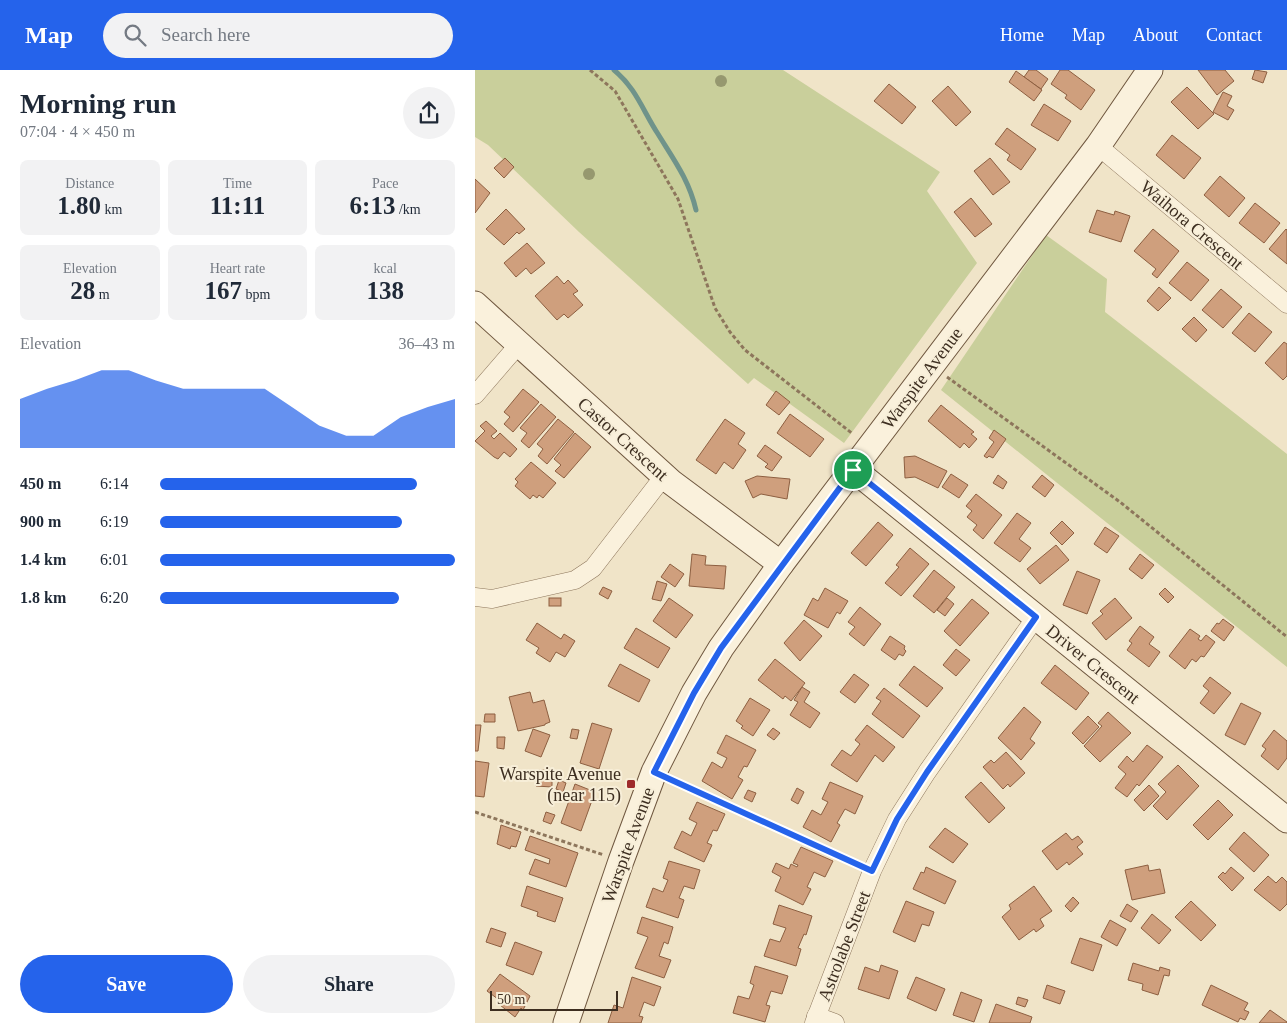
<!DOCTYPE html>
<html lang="en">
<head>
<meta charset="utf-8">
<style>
  :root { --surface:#fff; --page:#f2f2f3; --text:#1f2937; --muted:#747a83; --accent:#2563eb }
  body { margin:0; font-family:"Times New Roman",serif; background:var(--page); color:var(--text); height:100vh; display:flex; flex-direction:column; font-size:19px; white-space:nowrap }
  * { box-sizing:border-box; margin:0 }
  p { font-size:16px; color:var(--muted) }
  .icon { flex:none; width:28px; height:28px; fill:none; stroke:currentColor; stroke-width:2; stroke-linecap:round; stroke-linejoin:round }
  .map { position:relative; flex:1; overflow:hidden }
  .sheet { display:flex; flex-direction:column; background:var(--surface); width:475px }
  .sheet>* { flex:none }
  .scale { position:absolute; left:15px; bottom:12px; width:128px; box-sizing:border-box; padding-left:5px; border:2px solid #3d2e20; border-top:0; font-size:14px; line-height:18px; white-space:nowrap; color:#3d2e20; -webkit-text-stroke:4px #f7eed8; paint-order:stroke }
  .pin { position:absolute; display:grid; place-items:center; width:42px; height:42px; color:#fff; margin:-21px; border:2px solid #fff; border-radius:50%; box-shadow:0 1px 5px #0007 }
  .round { display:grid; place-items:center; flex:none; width:52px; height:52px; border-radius:26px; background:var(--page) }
  .overview { display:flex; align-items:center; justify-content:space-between; height:85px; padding:0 20px }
  h1 { font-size:28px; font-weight:700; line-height:38px }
  .figures { display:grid; grid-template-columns:repeat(3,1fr); gap:8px; height:85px; padding:5px 20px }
  .figures div { display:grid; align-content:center; border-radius:8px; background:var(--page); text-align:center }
  .figures b { font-size:25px; font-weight:700 }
  .figures small { font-size:14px; font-weight:400 }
  .figures p { font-size:14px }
  .chart { height:140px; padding:10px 20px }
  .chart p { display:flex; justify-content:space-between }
  .chart svg { width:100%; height:90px; margin-top:5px; fill:var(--accent); opacity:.7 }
  .button { display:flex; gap:10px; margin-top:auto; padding:10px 20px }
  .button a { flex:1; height:58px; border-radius:30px; background:var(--accent); color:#fff; font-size:20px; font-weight:700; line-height:58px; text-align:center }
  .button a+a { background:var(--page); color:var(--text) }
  ul { padding:0 20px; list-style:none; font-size:16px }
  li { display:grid; grid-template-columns:80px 60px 1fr; align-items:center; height:38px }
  li i { height:12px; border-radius:6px; background:var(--accent) }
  header { display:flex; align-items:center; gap:30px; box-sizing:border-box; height:70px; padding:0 25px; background:var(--accent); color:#fff }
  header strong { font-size:24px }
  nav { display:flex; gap:28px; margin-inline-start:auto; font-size:18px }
  .search { width:350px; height:45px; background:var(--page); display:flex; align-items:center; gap:12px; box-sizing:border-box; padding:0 18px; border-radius:28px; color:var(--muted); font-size:19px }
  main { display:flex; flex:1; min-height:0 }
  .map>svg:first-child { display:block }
</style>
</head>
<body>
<header>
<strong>Map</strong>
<div class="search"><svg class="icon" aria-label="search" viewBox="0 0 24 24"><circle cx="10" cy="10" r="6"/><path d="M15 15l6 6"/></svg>Search here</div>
<nav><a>Home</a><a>Map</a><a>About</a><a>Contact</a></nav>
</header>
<main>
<section class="sheet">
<div class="overview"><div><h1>Morning run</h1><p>07:04 · 4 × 450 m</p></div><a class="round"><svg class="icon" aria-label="share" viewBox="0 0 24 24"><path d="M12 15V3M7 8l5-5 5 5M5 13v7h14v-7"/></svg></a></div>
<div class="figures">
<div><p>Distance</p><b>1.80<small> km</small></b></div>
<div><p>Time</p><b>11:11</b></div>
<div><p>Pace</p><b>6:13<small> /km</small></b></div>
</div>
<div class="figures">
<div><p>Elevation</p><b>28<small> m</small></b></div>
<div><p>Heart rate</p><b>167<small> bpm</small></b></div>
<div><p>kcal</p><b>138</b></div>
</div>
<div class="chart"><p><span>Elevation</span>36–43 m</p>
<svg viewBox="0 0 160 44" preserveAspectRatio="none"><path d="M0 44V20L10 15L20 11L30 6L40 6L50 11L60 15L70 15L80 15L90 15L100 24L110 33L120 38L130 38L140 29L150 24L160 20V44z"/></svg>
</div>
<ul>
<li><b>450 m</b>6:14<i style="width:87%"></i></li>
<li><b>900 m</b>6:19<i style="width:82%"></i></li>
<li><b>1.4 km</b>6:01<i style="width:100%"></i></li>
<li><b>1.8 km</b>6:20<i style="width:81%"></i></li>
</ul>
<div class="button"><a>Save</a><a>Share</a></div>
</section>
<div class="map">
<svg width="812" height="953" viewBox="0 0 812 953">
  <rect width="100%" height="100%" fill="#f0e4c8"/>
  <!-- green -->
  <g fill="#c9cf9b">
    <path d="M0,0H308L465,102L452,121L502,193L369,373L279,308L273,314L104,162L13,75L0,67Z"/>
    <path d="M571,165L632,209L630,242L812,384V597L466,320Z"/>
  </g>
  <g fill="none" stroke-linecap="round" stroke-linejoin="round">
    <!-- stream -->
    <path stroke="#6f938a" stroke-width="5" d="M139,0C161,18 168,41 183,64C199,90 214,110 221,140"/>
  </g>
  <!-- building -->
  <g fill="#cf9f7d" stroke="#8d5f41">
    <path d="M554,0H561L573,9L566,19L549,7Z"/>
    <path d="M585,0H593L620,20L606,40L590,28L592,25L576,14Z"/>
    <path d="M723,0H750L759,11L742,25Z"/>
    <path d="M780,0L792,2L788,13L777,9Z"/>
    <path d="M541,1L567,20L559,31L534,12Z"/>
    <path d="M414,14L441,37L427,54L399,31Z"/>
    <path d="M473,16L496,42L481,56L457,31Z"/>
    <path d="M712,17L739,44L723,59L696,32Z"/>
    <path d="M748,22L757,26L752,36L759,40L753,50L738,42Z"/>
    <path d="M569,34L596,51L583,71L556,55Z"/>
    <path d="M532,58L561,79L546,100L532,90L535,85L520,74Z"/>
    <path d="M697,65L726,88L709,109L681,85Z"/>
    <path d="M30,88L39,97L29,108L19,98Z"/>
    <path d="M515,88L535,112L518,125L499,101Z"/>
    <path d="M745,106L770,128L754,147L729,125Z"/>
    <path d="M0,109L15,123L0,143Z"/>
    <path d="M496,128L517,154L500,167L479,142Z"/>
    <path d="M780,133L805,153L789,173L764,153Z"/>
    <path d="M31,139L50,159L44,164L42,162L29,175L11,159Z"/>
    <path d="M622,140L639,145L640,141L655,146L646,172L614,162Z"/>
    <path d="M678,159L704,181L682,208L677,204L681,199L659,181Z"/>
    <path d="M811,159L812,160V194L794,179Z"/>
    <path d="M52,173L70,193L56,204L51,198L41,207L29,193Z"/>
    <path d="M712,192L734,210L716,231L694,213Z"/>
    <path d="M82,206L89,214L93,210L103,221L98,224L108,235L93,248L89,244L82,250L60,226Z"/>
    <path d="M684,217L696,228L683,241L672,231Z"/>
    <path d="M746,219L767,237L748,258L727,240Z"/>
    <path d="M774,243L797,262L780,282L757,263Z"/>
    <path d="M719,247L732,260L721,272L707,259Z"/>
    <path d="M809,272L812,274V306L808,310L790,293Z"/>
    <path d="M48,319L64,332L38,362L29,354L35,347L29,342Z"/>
    <path d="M301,321L315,332L304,345L291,335Z"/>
    <path d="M66,334L81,347L54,378L46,371L52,363L45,358Z"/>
    <path d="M466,335L499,362L496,364L502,369L494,378L489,373L485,378L453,351Z"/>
    <path d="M315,344L349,369L335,387L302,363Z"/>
    <path d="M83,349L99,362L72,394L63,386L68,379L62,374Z"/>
    <path d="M250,349L270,363L263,374L271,380L258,399L249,392L241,404L221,390Z"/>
    <path d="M11,351L22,361L16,366L19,369L25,363L42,379L35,387L29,382L23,389L19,387L0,371L10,361L5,356Z"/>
    <path d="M519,360L531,369L518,388L514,386L512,388L509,386L519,372L514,368Z"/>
    <path d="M100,363L116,377L89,408L80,401L86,395L79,389Z"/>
    <path d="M290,375L307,387L297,401L290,397L293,394L282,386Z"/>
    <path d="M440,386L472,401L463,418L440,407L430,408L429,387Z"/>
    <path d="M56,392L81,413L68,428L64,425L62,428L58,425L55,429L40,416L43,412L40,409Z"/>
    <path d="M476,404L493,415L484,428L467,417Z"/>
    <path d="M523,405L532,412L528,419L518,413Z"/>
    <path d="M567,405L579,415L570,427L557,417Z"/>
    <path d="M282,406L315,409L312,429L286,424L278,428L270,411Z"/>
    <path d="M501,424L527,445L508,469L498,460L502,455L492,447L497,441L491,436Z"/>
    <path d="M542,443L556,453L544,469L556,478L545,492L519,473Z"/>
    <path d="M587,451L599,463L587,475L575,463Z"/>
    <path d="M403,452L418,465L391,496L376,483Z"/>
    <path d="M630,457L644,466L632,483L619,474Z"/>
    <path d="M581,475L594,490L565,514L552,499Z"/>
    <path d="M435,478L454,494L426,526L410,513L424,497L421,495Z"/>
    <path d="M217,484L231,486L230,495L251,496L249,519L214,516Z"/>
    <path d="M665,484L679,495L667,509L654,499Z"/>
    <path d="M195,494L209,504L200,517L186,507Z"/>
    <path d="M459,500L480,517L459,543L438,526Z"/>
    <path d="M602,501L625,510L612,544L588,535Z"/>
    <path d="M182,511L192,514L186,531L177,529Z"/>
    <path d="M128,517L137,521L133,529L124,524Z"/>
    <path d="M350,518L373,531L365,544L362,542L353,558L329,545L338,528L343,531Z"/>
    <path d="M690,518L699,527L693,533L684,524Z"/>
    <rect x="74" y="528" width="12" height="8"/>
    <path d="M194,528L218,545L201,568L178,551Z"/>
    <path d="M472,528L479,534L470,546L462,540Z"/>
    <path d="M640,528L657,548L631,570L617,553L628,544L625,541Z"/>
    <path d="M497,529L514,543L485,576L469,561Z"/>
    <path d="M385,537L406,554L389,576L374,564L380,557L373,552Z"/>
    <path d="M748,549L759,557L749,571L736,561L742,553L744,554Z"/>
    <path d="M329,550L347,566L325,591L309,573Z"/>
    <path d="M62,553L86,569L89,564L100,571L90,587L81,582L75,592L61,583L64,578L51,570Z"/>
    <path d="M665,556L679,567L674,574L685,582L674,597L652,580L657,573L654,571Z"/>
    <path d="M161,558L195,578L183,598L149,578Z"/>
    <path d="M715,559L725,566L723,569L726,571L731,565L740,572L729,587L726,586L721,592L717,589L710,599L694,586Z"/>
    <path d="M415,566L430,576L429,579L431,581L428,586L424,584L420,590L406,580Z"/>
    <path d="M481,579L495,590L481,606L468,595Z"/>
    <path d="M300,589L330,613L316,631L310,626L308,629L283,610Z"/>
    <path d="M145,594L175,610L164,632L133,616Z"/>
    <path d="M580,595L614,623L601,640L566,613Z"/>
    <path d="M439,596L468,618L452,637L424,615Z"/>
    <path d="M379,604L394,615L380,633L365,622Z"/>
    <path d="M735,607L756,623L739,644L725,633L734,621L728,616Z"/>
    <path d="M327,617L335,622L329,632L345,643L335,658L315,645L323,632L319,630Z"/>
    <path d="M409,618L445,646L428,668L397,644L406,631L401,628Z"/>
    <path d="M55,622L58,633L69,630L75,652L70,654V655L43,661L34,627Z"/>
    <path d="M275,628L295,640L278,666L266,658L268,656L261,651Z"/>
    <path d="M766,633L786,643L770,675L750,665Z"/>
    <path d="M549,637L566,652L555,669L560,673L546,690L523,668Z"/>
    <path d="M633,642L656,663L625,692L609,676L627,656L623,653Z"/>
    <path d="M10,644H20V652H9Z"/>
    <path d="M613,646L624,657L608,674L597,663Z"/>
    <path d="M117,653L137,659L124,699L105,693Z"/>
    <path d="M0,655H6L3,681H0Z"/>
    <path d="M392,655L420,677L408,692L400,685L382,712L356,695L367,680L376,686L385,674L380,670Z"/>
    <path d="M298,658L305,663L299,670L292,665Z"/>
    <path d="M58,659L75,665L66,687L50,681Z"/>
    <path d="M97,659L104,660L102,669L95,668Z"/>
    <path d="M799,660L812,671V688L803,700L786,686L791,679L787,676Z"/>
    <path d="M251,665L281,680L272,697L269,696L263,707L268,710L257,729L227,711L237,692L247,698L252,688L242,683Z"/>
    <path d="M22,667H30L29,679L22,678Z"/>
    <path d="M672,675L688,687L664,716L662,714L652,727L640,718L651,704L643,697L652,686L658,692Z"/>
    <path d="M531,682L550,703L535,717L533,714L528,719L508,697L516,690L519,693Z"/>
    <path d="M0,691L14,693L9,727L0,726Z"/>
    <path d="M703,695L724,716L692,750L678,736L691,722L683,714Z"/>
    <path d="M62,700H77V717L61,716Z"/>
    <path d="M84,710L91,713L88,722L81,719Z"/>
    <path d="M355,712L388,726L380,744L370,739L362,753L365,755L356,772L328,757L337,740L346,745L353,732L347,729Z"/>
    <path d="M506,712L530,738L514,753L490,727Z"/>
    <path d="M100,714L120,722L106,761L86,753Z"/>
    <path d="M674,715L684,726L669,741L659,730Z"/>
    <path d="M322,718L329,722L323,734L316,730Z"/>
    <path d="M273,720L281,723L277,732L269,728Z"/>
    <path d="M743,730L758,745L733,770L718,755Z"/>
    <path d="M222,732L250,744L242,761L238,760L232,773L237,775L229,792L199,778L207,761L216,766L222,753L214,749Z"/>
    <path d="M71,742L80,745L76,754L68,751Z"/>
    <path d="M26,755L46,762L41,777L36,776L35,779L22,774Z"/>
    <path d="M470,758L493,774L478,793L454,777Z"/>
    <path d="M769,762L794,785L779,802L754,779Z"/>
    <path d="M591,763L597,770L603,766L608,772L602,777L608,784L594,795L592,792L582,800L567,781Z"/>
    <path d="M55,766L103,783L91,817L54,804L60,789L74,794L75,789L50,780Z"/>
    <path d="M326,777L358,791L350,807L339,802L332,817L336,819L328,835L300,821L306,807L297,802L301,793L314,799L316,794L322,797L323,795L318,793Z"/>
    <path d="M194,791L225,800L219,819L209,816L204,828L209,830L203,848L171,837L178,818L188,822L193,810L188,808Z"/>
    <path d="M673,795L674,801L685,799L690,823L657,830L650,800Z"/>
    <path d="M451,797L481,811L470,834L438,819L446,802L449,803Z"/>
    <path d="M756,797L769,808L757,821L743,807L748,802L750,804Z"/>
    <path d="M793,806L801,813L807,807L812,812V834L805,841L779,820Z"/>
    <path d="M52,816L88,828L80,852L62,846L63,842L46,836Z"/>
    <path d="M559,816L577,841L565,849L569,856L561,862L559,859L544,870L527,847L536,839L534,835Z"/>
    <path d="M598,827L604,833L596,842L590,836Z"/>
    <path d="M431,831L459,842L454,856L447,854L440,872L418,862Z"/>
    <path d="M716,831L741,855L726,871L700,847Z"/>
    <path d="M652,834L663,841L656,852L645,846Z"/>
    <path d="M304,835L337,846L331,865L329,864L323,878L326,879L321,896L289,886L295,869L305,872L311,858L298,854Z"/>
    <path d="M677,844L696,860L684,874L666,858Z"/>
    <path d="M167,847L198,857L193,874L189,872L184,886L196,890L189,908L160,898L173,867L162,863Z"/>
    <path d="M635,850L651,859L642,876L626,867Z"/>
    <path d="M16,858L31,863L26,877L11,872Z"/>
    <path d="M605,868L627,875L618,901L596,893Z"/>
    <path d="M40,872L67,882L58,905L31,895Z"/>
    <path d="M658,893L684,901L685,897L695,900L694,906L689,905L683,925L667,920L668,914L653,910Z"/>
    <path d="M406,895L423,901L414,929L383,919L390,897L404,902Z"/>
    <path d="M280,896L313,906L307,924L296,921L291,935L295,936L290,952L258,943L263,926L274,929L279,915L275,913Z"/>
    <path d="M25,904L55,926L48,940L46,938L40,947L25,935L27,932L12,921Z"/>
    <path d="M157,907L186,917L179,936L169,932L164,946L168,947L166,953H133L139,935L148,938Z"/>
    <path d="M441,907L470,919L461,941L432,928Z"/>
    <path d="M572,915L590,921L585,934L568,928Z"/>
    <path d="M736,915L773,933L769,940L774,942L770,950L765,948L763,952L727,935Z"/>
    <path d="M486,922L507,930L499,952L478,945Z"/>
    <path d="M543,927L553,930L550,937L541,934Z"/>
    <path d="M521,934L557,947L555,953H514Z"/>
    <path d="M795,940L812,952V953H784Z"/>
  </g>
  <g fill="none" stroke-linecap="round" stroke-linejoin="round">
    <!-- street casing -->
    <g stroke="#8d765c" stroke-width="19">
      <g id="street">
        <path d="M623,76L812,234"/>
        <path d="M0,325L44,274"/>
        <path d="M0,527L17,529L100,510L118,498L189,406"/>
        <path d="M341,946L360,953"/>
        <path d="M339,953L397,801L422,749L452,702L561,547"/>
      </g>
    </g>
    <!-- secondary casing -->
    <g stroke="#6f573f" stroke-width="27">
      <g id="secondary">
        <path d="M0,234L196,412L306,494"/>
        <path d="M378,399L812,750"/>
        <path d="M91,953L146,791L179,702L219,623L246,578L306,494L623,76L675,0"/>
      </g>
    </g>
    <!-- path -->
    <g stroke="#8d765c" stroke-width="3" stroke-dasharray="4 2.5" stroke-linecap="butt">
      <path d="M115,0L140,21L203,129L240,238L255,262L270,280L378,364"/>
      <path d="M472,307L645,432L812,567"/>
      <path d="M197,710L383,794"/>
      <path d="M0,742L129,785"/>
    </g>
    <!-- street -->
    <use href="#street" stroke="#faf1dc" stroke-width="18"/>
    <!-- secondary -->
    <use href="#secondary" stroke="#faf1dc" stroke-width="25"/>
  </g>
  <!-- trees -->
  <g fill="#96986f">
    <circle cx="246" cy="11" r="6"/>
    <circle cx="114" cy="104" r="6"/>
  </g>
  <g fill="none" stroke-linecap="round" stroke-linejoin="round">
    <!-- route casing -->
    <g stroke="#fff" stroke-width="10">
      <path id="route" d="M378,400L561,547L452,702L422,749L397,801L179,702L219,623L246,578Z"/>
    </g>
    <!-- route -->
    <use href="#route" stroke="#2563eb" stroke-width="6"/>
  </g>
  <!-- markers -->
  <rect fill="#9e2a2b" stroke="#f7eed8" stroke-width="2" x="151" y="709" width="10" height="10" rx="2.5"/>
  <g text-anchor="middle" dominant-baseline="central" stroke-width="4" stroke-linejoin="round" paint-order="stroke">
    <!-- street labels -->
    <g font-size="18" fill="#3d2e20" stroke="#f7eed8">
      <text transform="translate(717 155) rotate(40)">Waihora Crescent</text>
      <text transform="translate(447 308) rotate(-53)">Warspite Avenue</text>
      <text transform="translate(148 369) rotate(42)">Castor Crescent</text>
      <text transform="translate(618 594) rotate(39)">Driver Crescent</text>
      <text transform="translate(153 775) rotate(-70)">Warspite Avenue</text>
      <text transform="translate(369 876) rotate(-69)">Astrolabe Street</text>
    </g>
    <!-- poi labels -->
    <g font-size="18" fill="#3d2e20" stroke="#f7eed8" text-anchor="end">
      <text x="146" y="704">Warspite Avenue<tspan x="146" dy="21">(near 115)</tspan></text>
    </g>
  </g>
</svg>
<div class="scale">50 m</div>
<div class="pin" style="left:378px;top:400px;background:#1e9e55"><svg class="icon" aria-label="arrive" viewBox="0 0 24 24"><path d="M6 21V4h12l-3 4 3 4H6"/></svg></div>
</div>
</main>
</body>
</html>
